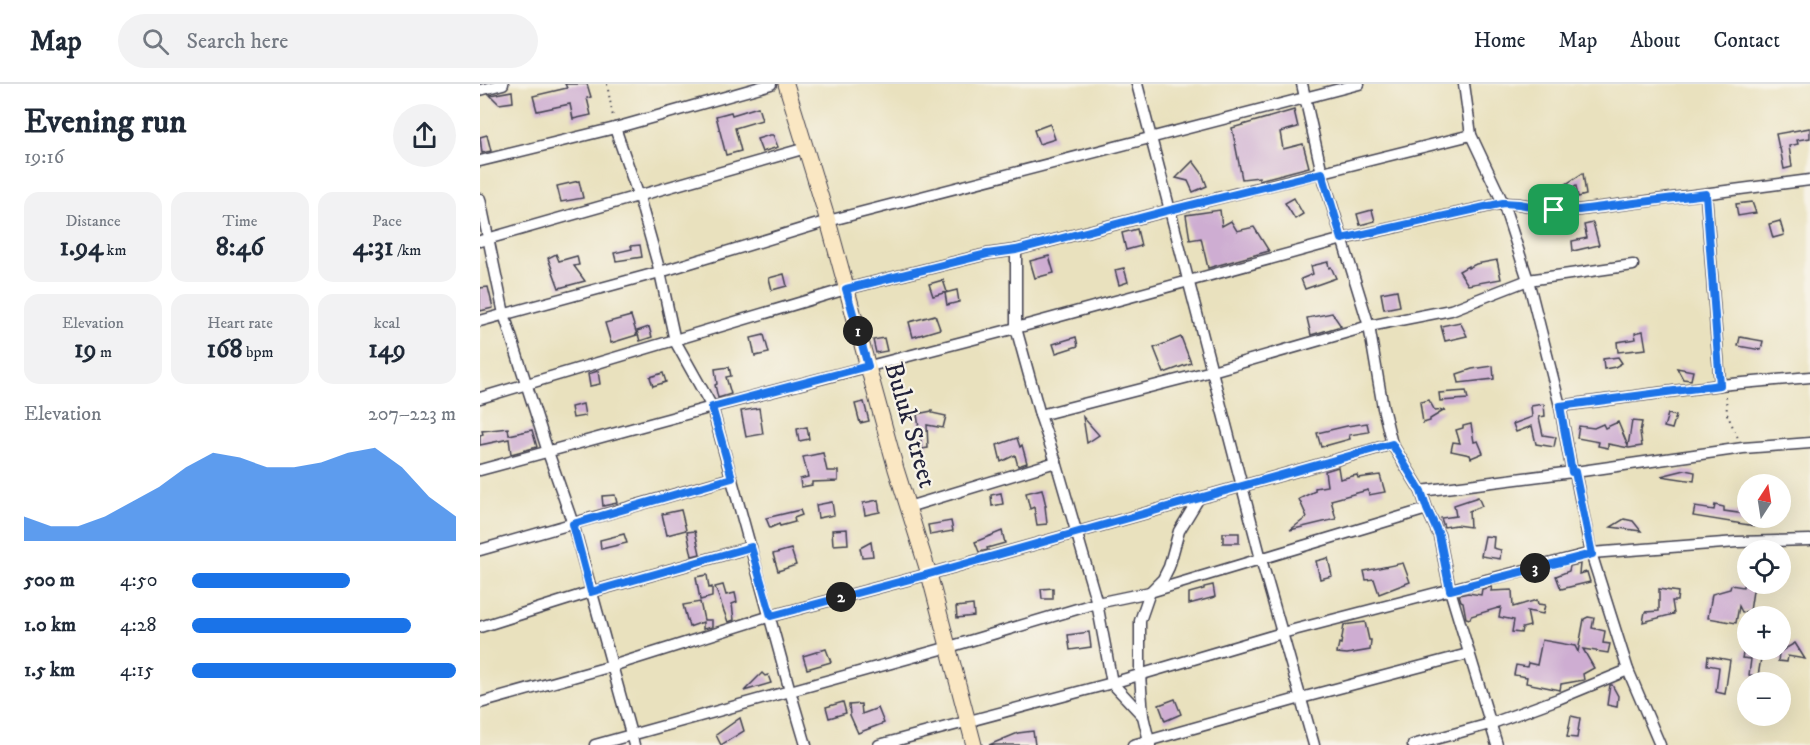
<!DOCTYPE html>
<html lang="en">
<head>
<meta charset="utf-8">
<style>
  :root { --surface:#fff; --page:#f2f2f3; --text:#1f2937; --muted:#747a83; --line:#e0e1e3; --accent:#1a73e8 }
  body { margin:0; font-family:"IM FELL DW Pica",serif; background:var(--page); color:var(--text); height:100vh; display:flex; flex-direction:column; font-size:22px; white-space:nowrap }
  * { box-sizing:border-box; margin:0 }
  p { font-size:20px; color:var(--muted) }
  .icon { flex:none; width:33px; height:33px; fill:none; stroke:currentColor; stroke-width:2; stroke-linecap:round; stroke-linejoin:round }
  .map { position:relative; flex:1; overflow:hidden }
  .drawer { display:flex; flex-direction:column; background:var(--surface); width:480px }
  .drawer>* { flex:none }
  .needle { width:39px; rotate:12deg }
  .tools { position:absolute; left:1257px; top:390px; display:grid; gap:12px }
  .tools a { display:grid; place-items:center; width:54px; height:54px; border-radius:50%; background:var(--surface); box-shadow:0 6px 24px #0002; font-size:30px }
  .pin { position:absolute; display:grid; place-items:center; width:51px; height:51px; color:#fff; margin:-26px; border-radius:12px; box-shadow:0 3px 9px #0006 }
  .km { position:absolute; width:30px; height:30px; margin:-15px; border-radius:50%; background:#222; color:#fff; font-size:16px; line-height:30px; text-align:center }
  .round { display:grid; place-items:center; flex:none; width:63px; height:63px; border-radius:32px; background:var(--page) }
  .headline { display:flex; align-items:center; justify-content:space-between; height:102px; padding:0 24px }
  h1 { font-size:33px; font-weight:800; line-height:45px }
  .metrics { display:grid; grid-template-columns:repeat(3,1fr); gap:9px; height:102px; padding:6px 24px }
  .metrics div { display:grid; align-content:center; border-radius:15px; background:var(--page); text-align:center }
  .metrics b { font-size:26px; font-weight:800 }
  .metrics small { font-size:16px; font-weight:400 }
  .metrics p { font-size:16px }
  .chart { height:168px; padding:12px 24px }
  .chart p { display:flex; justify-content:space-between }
  .chart svg { width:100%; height:108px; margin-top:6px; fill:var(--accent); opacity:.7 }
  ul { padding:0 24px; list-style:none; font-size:20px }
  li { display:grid; grid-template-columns:96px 72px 1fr; align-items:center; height:45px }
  li i { height:15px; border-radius:8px; background:var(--accent) }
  header { display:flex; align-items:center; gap:36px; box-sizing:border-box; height:84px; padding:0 30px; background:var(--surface); border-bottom:2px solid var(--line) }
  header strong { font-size:28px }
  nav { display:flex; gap:33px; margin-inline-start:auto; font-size:21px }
  .search { width:420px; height:54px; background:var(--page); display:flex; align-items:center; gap:15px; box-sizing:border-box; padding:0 21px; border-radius:33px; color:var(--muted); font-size:22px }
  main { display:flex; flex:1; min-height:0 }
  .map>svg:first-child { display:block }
</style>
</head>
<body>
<header>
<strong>Map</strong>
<div class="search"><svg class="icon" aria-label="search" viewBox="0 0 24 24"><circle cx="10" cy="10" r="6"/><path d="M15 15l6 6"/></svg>Search here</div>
<nav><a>Home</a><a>Map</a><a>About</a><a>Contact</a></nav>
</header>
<main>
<section class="drawer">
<div class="headline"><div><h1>Evening run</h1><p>19:16</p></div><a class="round"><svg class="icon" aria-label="share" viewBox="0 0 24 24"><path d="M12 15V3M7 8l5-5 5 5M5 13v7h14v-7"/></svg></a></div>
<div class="metrics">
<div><p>Distance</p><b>1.94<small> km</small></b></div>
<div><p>Time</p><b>8:46</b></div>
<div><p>Pace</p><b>4:31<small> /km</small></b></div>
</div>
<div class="metrics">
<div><p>Elevation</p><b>19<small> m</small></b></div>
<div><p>Heart rate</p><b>168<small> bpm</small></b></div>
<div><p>kcal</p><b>149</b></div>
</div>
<div class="chart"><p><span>Elevation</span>207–223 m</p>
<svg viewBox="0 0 160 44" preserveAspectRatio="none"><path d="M0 44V34L10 38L20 38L30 34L40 28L50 22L60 14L70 8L80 10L90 14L100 14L110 12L120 8L130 6L140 14L150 26L160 34V44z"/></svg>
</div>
<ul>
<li><b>500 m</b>4:50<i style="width:60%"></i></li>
<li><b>1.0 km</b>4:28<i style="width:83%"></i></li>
<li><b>1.5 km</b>4:15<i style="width:100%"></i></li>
</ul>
</section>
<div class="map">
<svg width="1330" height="661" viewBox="0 0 1330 661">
  <rect width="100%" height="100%" fill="#f7f3e8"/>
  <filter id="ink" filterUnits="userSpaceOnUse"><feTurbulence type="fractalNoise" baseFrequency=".0167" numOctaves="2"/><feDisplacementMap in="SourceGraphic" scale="12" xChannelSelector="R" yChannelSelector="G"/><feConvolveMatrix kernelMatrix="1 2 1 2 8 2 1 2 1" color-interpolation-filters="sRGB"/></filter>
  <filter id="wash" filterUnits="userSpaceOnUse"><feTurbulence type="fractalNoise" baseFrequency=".008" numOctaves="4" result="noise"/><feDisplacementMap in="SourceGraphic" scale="24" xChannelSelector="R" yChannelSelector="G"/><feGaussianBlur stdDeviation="1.35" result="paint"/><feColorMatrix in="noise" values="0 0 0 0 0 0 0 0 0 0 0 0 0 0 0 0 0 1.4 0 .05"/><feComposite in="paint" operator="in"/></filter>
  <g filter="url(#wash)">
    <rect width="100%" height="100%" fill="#e9e1be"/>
    <g id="blocks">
      <!-- building -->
      <g fill="#ceadd2">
        <path d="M85,0H107L111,13L107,14L111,31L93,35L90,20L57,27L53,12L87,4Z"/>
        <path d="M32,7L33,18L19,20L10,11Z"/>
        <path d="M278,23L282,36L255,44L261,67L246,71L236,32L251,28L252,31Z"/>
        <path d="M814,26L818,43L800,48L803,65L823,60L829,83L779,96V93L762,95L752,44Z"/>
        <path d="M570,40L575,55L559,60L554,46Z"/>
        <path d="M1330,44V54L1317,56L1318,60L1309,62L1312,83L1304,85L1300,64H1299L1296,50Z"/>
        <path d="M7,51L11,67L2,69L0,53Z"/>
        <path d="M290,51H293L298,63L282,68L277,55Z"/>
        <path d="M713,77L722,89L727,102L713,108L708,97L696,94Z"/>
        <path d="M1103,89L1106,111L1098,113L1096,102L1082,108L1080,104Z"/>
        <path d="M99,97L103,114L81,118L77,102Z"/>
        <path d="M814,114L823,130L815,135L805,119Z"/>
        <path d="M1272,118L1276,129L1258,132L1256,120Z"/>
        <path d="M740,126L742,142L751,137L757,147L774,143L789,167L728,184L721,154L710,156L706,131Z"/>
        <path d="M892,126L895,137L880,141L877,130Z"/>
        <path d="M1300,137L1304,151L1293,154L1289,140Z"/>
        <path d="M1113,139L1119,161L1093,167L1092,157L1107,154L1104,141Z"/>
        <path d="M657,145L661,162L646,166L642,149Z"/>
        <path d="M160,161L162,173L136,177L134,169L152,165L151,162Z"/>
        <path d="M76,170L79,177L97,172L99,181L94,182L105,197L79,204L68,174Z"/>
        <path d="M569,172L574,189L555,194L550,177Z"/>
        <path d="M1017,176L1021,195L988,201L979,187L988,182V184L996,180Z"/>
        <path d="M848,178L849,184L851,183L856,194L825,205L821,195L833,190L831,182Z"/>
        <path d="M644,184L648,198L639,201L635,186Z"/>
        <path d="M304,190L307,202L292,206L289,194Z"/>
        <path d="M463,196L467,208L453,212L449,200Z"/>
        <path d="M8,203L13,224L0,227V204Z"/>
        <path d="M477,206L479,218L467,221L465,209Z"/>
        <path d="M917,206L920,222L904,225L901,209Z"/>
        <path d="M852,229L861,242L831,251L827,234Z"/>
        <path d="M455,231L460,245L433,253L429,238Z"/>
        <path d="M151,232L157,251L131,259L125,239Z"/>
        <path d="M980,238L987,252L965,257L961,242Z"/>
        <path d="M169,243L172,253L160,257L157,247Z"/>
        <path d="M1163,247L1166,265L1138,268L1137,258L1156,255L1155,249Z"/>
        <path d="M284,251L289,269L275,272L271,254Z"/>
        <path d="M596,253L598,262L576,269L573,260Z"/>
        <path d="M701,253L711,279L684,289L674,264Z"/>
        <path d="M1260,253L1283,257L1281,266L1258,262Z"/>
        <path d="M404,254L407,267L396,269L393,256Z"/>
        <path d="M1138,273L1142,279L1135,283L1124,285L1123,275Z"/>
        <path d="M1013,282L1014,295L979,299L977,290L992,285Z"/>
        <path d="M249,283L251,292L246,293L251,310L238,314L235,301L237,300L235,285Z"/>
        <path d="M1197,284L1213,287L1211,296L1203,295Z"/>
        <path d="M118,287L120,300L110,302L108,290Z"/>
        <path d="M183,289L186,298L173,302L170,293Z"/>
        <path d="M986,307L988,315L960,317L959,309Z"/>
        <path d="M949,316L955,327L965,326L950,335V337L943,339L940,318Z"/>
        <path d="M384,318L389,337L380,339L375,320Z"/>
        <path d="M103,320L105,332L93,334L91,323Z"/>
        <path d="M1064,320L1065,332L1059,333L1063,351L1076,353L1074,363L1056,360L1052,342L1036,348L1033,340L1052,333L1051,322Z"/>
        <path d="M279,324L283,350L266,353L261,327Z"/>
        <path d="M452,327V329L466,332L463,344L447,341L448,364L442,365L437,330Z"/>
        <path d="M1188,330L1196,332L1192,345L1184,343Z"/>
        <path d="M603,333L619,351L607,359Z"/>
        <path d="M1152,337L1162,338L1160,348L1162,362L1149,364L1128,360V364L1118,362L1119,358L1097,354L1099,342L1114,344L1123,340L1125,344L1138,338L1148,362Z"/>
        <path d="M887,339L889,348L869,351L870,355L841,363L837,349L867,342Z"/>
        <path d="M991,340L994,358L998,357L1003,369L991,374L990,371L971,367L973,358L980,359L976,346L983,344V342Z"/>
        <path d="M327,343L329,355L319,357L317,345Z"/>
        <path d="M28,344L29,351L52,346L57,363L31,370L29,355L0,361V351L3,350L2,347Z"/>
        <path d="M537,354L540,363L542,361L547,379L538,382L535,371L521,378L517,361Z"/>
        <path d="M343,369L347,387H358V397L332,398V401L321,403L320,395L328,393L323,373Z"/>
        <path d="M858,383L860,395L877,391L878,394L900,391L905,408L889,411L888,406L851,416L856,435L810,446L827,433L819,415L835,407V404L847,402L845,387Z"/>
        <path d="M1205,386L1215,388L1214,397L1181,392Z"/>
        <path d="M562,405L566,422H565L567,440L557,441L554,423L550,425L546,409Z"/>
        <path d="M521,409L523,420L512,422L511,411Z"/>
        <path d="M135,411L137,419L123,422L122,412Z"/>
        <path d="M998,413L1002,422L989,427L990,443L976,441L964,443L961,434L976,432L974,421Z"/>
        <path d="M398,416L400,428L385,431L383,419Z"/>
        <path d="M352,418L354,431L338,434L336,421Z"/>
        <path d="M1235,421L1244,423V427L1265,430L1275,442L1213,432L1215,423L1234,426Z"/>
        <path d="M201,426L206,446L187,451L182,430Z"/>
        <path d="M320,426L322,431L314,434L315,438L300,442L299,440L290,444L286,434Z"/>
        <path d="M1144,435L1153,437L1161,447L1131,443Z"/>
        <path d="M471,437L473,447L450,451L448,441Z"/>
        <path d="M367,445L368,460L353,461L352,446Z"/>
        <path d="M215,447L220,470L212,472L207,448Z"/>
        <path d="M522,447L525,459L507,464L508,466L499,468L495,458Z"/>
        <rect x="743" y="449" width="16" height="10"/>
        <path d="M144,450L147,459L121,465L120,456Z"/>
        <path d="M1005,452L1014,453L1013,464L1021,466L1020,475L1001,472Z"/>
        <path d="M391,458L393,472L382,473L380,464Z"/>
        <path d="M311,465L316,481L298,487L293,470Z"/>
        <path d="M848,474L852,492L840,495L836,477Z"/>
        <path d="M923,479L930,498L899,510L894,495L886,496L884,487Z"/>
        <path d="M1100,480L1099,490L1107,488L1110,498L1081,505L1076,492L1089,487L1090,482Z"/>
        <path d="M227,491L229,504L232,503V513L220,516L216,493Z"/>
        <path d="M1264,498L1274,500L1270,527L1262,528L1259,522L1256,539L1228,534L1232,510L1250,505L1251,501L1263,503Z"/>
        <path d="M243,501L246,511L255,509L257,518L252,520L254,536L248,538L235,503Z"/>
        <path d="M733,501L735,513L709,520V509L724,505V503Z"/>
        <path d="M1012,503L1011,507L1032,506L1033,523L1057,516L1058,520L1065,521L1063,530L1047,527L1050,542L1042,544L1041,549L1032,548L1034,536L1019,533L1021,523L991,532L990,535L986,534L983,518L981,517L979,511L988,509L1001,511L1002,505Z"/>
        <path d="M573,504V515H562L561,505Z"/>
        <path d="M1179,505L1198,508L1197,517H1192L1194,530L1163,538L1165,528L1179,527Z"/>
        <path d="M220,518L224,536H232V543L223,545V538L209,543L203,521Z"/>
        <path d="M493,521L494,532L477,534L476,523Z"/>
        <path d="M1108,533L1114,534L1112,544L1125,547L1123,559L1130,560L1128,569L1103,565L1114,584L1103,590L1104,596L1081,600L1080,606L1046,599L1047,593L1034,591L1036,581L1047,583L1048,579L1057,581L1062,556L1095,562L1098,568L1104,535Z"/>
        <path d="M885,538L889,556H891L890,566L867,570L857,569L859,559L861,560L864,541Z"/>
        <path d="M609,548L611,563L590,566L588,551Z"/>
        <path d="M1315,559L1325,575L1308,572L1307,578L1298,577L1299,570H1296Z"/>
        <path d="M346,565L351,578L327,585L323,572Z"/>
        <path d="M1264,565L1282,568L1278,592L1269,591L1271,575L1262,574Z"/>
        <path d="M1228,572L1250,576L1245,610L1236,608L1239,583L1227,581Z"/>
        <path d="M282,589L285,592L288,591L291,599L264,607Z"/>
        <path d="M1130,601H1132L1138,612L1137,623L1127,621Z"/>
        <path d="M695,615L701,630L685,637L679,621Z"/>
        <path d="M363,618L366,629L349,634L346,623Z"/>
        <path d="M381,620L382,630L398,624L404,639L378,649L370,631L369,621Z"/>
        <path d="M1091,632L1100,634L1097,654L1087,653Z"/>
        <path d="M260,634L264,647L241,661L236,651Z"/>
        <path d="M553,647L555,661H509L538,649Z"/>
      </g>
    </g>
  </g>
  <g filter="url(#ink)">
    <use href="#blocks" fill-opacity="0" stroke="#403f4f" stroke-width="1.5"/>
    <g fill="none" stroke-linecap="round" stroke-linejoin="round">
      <!-- street casing -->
      <g stroke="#403f4f" stroke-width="13">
        <g id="street">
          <path d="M657,0L781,475L834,661"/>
          <path d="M822,0L842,89L889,242L903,324L912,360L941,407L947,425L959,451L970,506L1017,661"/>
          <path d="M984,0L991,51L1023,119L1048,196L1080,322L1092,388H1095L1111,469L1148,586L1180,661"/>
          <path d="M0,6L23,0"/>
          <path d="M135,44L159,113L180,188L195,257L232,323L310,607L326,661"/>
          <path d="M0,77L135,44L291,0"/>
          <path d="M1226,110L1240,301"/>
          <path d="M0,115L24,230L68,368L93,440L154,661"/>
          <path d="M0,157L326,64"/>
          <path d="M536,166V244L560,331L576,378L617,519L632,599L663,632L670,661"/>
          <path d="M0,237L180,188L348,137L879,0"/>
          <path d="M0,314L366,205L507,170L536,166L690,126L991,51"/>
          <path d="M1080,322L1240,301L1330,293"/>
          <path d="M560,331L732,287L889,242L971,226L1048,196L1153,181"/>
          <path d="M0,386L232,323L536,244L863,155L1023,119L1039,120L1074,126H1099L1330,96"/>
          <path d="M1095,388L1263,364L1330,359"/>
          <path d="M941,407L1092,388"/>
          <path d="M428,423L576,378"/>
          <path d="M0,466L252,394"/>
          <path d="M0,543L111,508L271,463"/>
          <path d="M0,619L132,582L291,532L449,490L912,360"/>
          <path d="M663,632L660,591V537L670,508L683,495L689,483L699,447L719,414"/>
          <path d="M115,661L469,563L617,519L670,508L947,425"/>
          <path d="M399,661L632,599L802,549L1111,469L1257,458L1330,456"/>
          <path d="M653,661L821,614L988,570"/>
          <path d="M933,661L1010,640L1078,615L1148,586"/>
        </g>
      </g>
      <!-- secondary casing -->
      <g stroke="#403f4f" stroke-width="17">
        <path id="secondary" d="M306,0L348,137L416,385L449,490L494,661"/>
      </g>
      <!-- path -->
      <g stroke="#403f4f" stroke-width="2" stroke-dasharray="1.5 4.5" stroke-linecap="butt">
        <path d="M127,0L133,33"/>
        <path d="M1246,312L1247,330L1258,354"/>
      </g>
      <!-- street -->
      <use href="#street" stroke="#fff" stroke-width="10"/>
      <!-- secondary -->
      <use href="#secondary" stroke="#fae7c3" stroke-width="15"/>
    </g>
  </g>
  <g fill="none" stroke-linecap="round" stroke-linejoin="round" filter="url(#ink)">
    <!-- route casing -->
    <g stroke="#fff" stroke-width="12">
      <path id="route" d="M842,89L862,155L1023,119L1039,120L1074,126H1099L1226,110L1240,301L1080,322L1092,388H1095L1112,470L970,506L959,451L947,425L941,407L912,360L449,490L291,532L271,463L111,508L93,440L252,394L232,323L388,282L366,205L507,170L536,166L690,126Z"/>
    </g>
    <!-- route -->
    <use href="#route" stroke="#1a73e8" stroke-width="8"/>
  </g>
  <g text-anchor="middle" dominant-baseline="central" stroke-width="4.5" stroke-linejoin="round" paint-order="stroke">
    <!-- street labels -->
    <g font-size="26" fill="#22223b" stroke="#f7f3e8">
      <text transform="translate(430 341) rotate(74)">Buluk Street</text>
    </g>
  </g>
</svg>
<div class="tools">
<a><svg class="needle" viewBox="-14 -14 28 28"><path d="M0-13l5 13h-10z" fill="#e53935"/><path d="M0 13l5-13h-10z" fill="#747a83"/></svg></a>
<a><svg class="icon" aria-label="locate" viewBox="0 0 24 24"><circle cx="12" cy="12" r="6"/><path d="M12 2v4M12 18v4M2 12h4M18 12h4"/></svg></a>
<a>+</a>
<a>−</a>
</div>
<div class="pin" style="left:1074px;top:126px;background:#1e9e55"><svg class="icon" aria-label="arrive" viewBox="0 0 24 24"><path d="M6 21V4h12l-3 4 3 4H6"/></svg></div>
<b class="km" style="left:378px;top:247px">1</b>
<b class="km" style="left:361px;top:513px">2</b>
<b class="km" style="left:1055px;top:484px">3</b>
</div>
</main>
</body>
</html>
